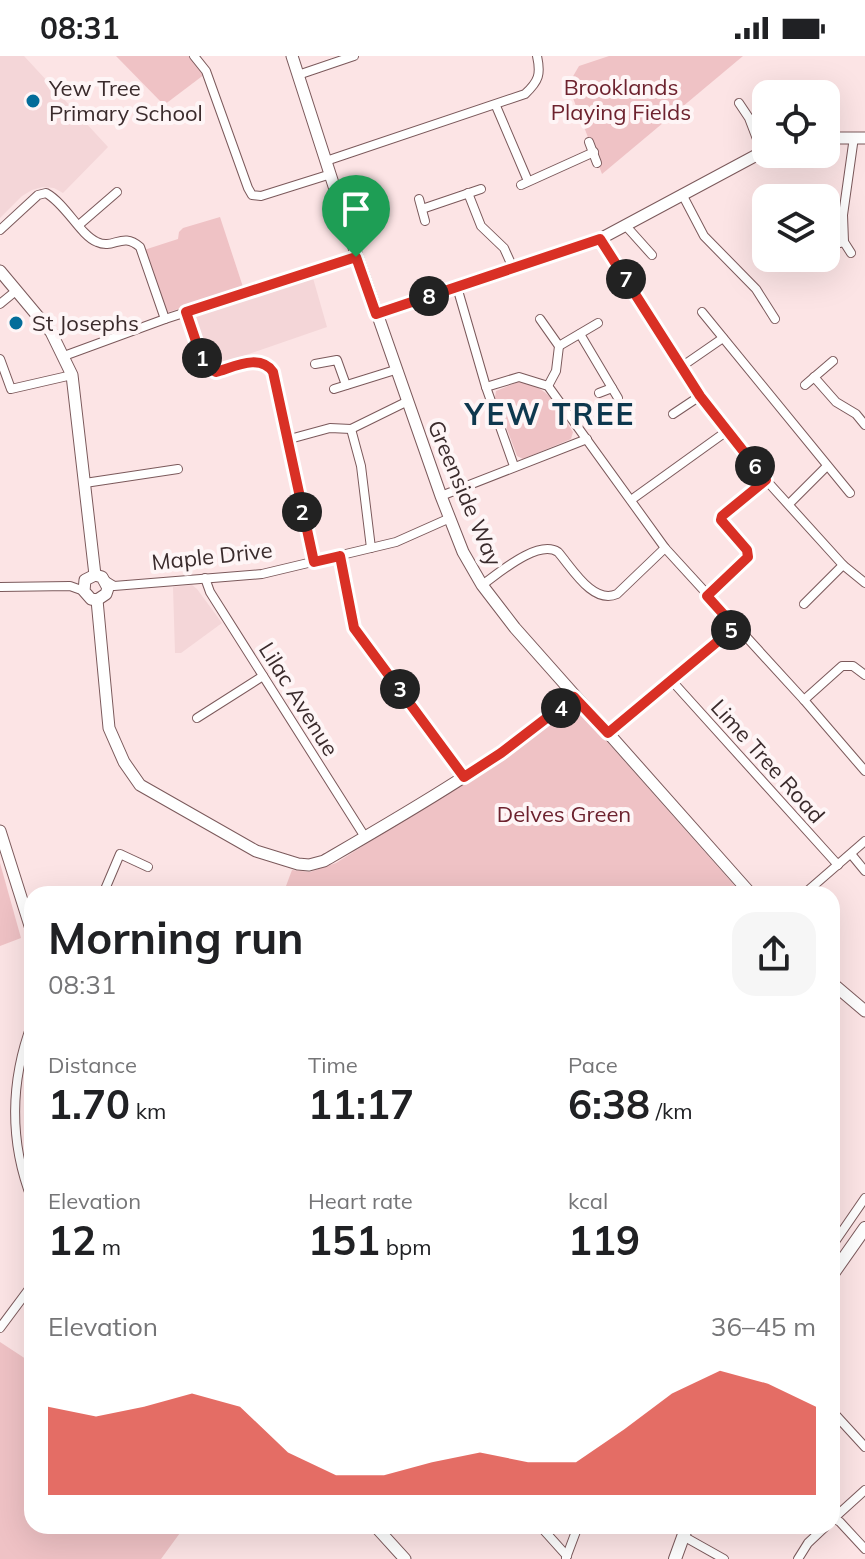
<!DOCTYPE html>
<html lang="en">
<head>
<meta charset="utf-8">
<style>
  :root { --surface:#fff; --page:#f6f6f6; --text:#202124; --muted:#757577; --accent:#d93025 }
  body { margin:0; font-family:Mulish,sans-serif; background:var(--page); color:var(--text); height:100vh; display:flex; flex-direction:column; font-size:30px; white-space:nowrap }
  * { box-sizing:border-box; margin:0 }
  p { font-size:26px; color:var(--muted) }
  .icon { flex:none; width:44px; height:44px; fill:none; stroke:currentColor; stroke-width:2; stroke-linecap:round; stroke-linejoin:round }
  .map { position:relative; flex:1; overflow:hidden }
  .drawer { position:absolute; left:24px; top:830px; width:816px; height:648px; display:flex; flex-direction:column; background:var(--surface); border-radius:24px; box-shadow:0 8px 32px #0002 }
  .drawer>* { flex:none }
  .tools { position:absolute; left:752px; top:24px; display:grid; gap:16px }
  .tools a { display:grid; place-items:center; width:88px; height:88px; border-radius:16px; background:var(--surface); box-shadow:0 8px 32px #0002; font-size:40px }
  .pin { position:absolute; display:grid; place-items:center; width:68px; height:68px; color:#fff; margin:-82px -34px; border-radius:50% 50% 50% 0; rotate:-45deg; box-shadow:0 0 8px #0007 }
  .pin .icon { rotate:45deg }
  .km { position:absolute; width:40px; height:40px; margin:-20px; border-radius:50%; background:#222; color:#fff; font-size:22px; line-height:40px; text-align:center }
  .round { display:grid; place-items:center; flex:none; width:84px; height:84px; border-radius:24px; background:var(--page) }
  .summary { display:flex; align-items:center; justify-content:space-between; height:136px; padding:0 24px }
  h1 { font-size:44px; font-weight:700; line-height:60px }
  .stats { display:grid; grid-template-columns:repeat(3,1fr); gap:12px; height:136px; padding:8px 24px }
  .stats div { display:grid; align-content:center }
  .stats b { font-size:40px; font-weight:700 }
  .stats small { font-size:22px; font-weight:400 }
  .stats p { font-size:22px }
  .chart { height:224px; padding:16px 24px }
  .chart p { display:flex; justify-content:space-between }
  .chart svg { width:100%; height:144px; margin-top:8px; fill:var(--accent); opacity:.7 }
  .status { display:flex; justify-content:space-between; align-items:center; height:56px; padding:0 40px; background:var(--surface); direction:ltr }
  .status svg { height:22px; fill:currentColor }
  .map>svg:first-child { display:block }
</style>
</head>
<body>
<div class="status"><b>08:31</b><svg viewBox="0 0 49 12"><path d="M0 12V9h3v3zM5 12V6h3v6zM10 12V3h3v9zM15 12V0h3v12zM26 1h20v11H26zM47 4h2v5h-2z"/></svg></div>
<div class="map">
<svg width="865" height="1503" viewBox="0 0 865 1503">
  <rect width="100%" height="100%" fill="#fce4e5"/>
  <!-- built -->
  <g fill="#f4d6d8">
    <path d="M0,0H24L108,91L63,137L54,132L43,131L32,134L22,140L0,162Z"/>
    <path d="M313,222L327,271L217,309L210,306L195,259Z"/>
    <path d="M192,529L197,533L222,567L181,597H175L173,531Z"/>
  </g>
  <!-- green -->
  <g fill="#efc2c5">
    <path d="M116,0H189L205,18L164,49Z"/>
    <path d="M609,0H743L602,118L568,29L579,10Z"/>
    <path d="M220,161L244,234L165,257L144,194L178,183L179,176L183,172Z"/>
    <path d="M518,326C551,330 556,350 573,376L571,383L523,403L517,400L495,341L496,335Z"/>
    <path d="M572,651L579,654L742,838H283L292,814L310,816L336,807L524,688L564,654Z"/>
    <path d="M0,807L21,882L0,890Z"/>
    <path d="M0,1286L32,1307V1470H185L161,1503H0Z"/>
  </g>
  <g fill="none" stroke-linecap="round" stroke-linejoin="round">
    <!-- street casing -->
    <g stroke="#7b595b" stroke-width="10">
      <g id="street">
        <path d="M194,0L206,15L248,132L252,139L261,140L331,118"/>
        <path d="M298,19L354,0"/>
        <path d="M739,47L749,62L762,96"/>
        <path d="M496,50L528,125"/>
        <path d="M589,86L597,107"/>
        <path d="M326,105L525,38C539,25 541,18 537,0"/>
        <path d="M521,129L594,96"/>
        <path d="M468,137L481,170L504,192L513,212"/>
        <path d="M682,138L704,180L756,233L775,263"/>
        <path d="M419,143L425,165"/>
        <path d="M422,153L481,133"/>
        <path d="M826,158L843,159"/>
        <path d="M80,168L117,136"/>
        <path d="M626,170L652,199"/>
        <path d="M0,174L38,139L46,137C66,148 80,179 97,186C114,194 122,175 140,191L165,263"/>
        <path d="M600,183L700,340L727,375L766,424L843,509L865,527"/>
        <path d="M829,190L844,186"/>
        <path d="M851,197L844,186L843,159L854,81"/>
        <path d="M457,231L486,331L514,410"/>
        <path d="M0,248L17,234"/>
        <path d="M186,256L204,309L216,316C234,311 260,297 273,316L314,506"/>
        <path d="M702,256L850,437"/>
        <path d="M540,263L559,290L556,315L548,330"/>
        <path d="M580,278L618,342"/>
        <path d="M559,290L598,267"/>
        <path d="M64,300L165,263L356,201"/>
        <path d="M0,303L11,333L72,319"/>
        <path d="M315,308L337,304L346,329"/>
        <path d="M681,311L723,282"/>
        <path d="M814,321L836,346L856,358L865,369"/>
        <path d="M805,329L833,305"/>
        <path d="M486,331L519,321L548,330L665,492L804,644L865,715"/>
        <path d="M334,333L395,314"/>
        <path d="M599,337L612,332"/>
        <path d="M673,358L700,340"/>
        <path d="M351,373L361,410L371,492"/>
        <path d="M286,384L330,372L351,373L406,346"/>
        <path d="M85,427L178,413"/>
        <path d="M441,440L587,383"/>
        <path d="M631,444L727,375"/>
        <path d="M789,448L827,410"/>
        <path d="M340,500L354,572L464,721"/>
        <path d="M205,522L210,536L365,781"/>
        <path d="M106,525L114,530L262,518L396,486L450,462"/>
        <path d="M482,529C499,517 538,483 558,496C572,512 593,549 617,538L665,492"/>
        <path d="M0,531L70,530L84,535"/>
        <path d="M707,540L748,501L747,494L721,464L722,460L766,424"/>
        <path d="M804,548L843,509"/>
        <path d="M672,625L838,809"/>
        <path d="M804,644L842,610H853L865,619"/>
        <path d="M197,662L263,620"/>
        <path d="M608,677L735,571"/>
        <path d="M851,798L865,815"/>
        <path d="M103,838L120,798L148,811"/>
        <path d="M804,838L865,785"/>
        <path d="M32,967C10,1025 9,1086 32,1144"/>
        <path d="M832,1190L865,1142"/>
        <path d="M0,1272L32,1229"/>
        <path d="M832,1355L865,1391"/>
        <path d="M832,1461L840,1466L865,1493"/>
        <path d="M833,1463L865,1434"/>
        <path d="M540,1470L567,1500"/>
        <path d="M683,1480L724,1503"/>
        <path d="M566,1502L578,1470"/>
        <path d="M798,1503L808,1487L826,1470"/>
      </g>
    </g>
    <!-- secondary casing -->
    <g stroke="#7b595b" stroke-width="13">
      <g id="secondary">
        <path d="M292,0L351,183L441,440L463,496L482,529L515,572L751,838"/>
        <path d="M826,82H865"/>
        <path d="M0,215L51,276L72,319L95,519"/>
        <path d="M376,258L600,183L766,94"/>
        <path d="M95,519L85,524L84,535L91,543L97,544"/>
        <path d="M95,519L102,521L108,532L106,538L97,544"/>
        <path d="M97,544L109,672L124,706L140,729L256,795L298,808L309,809L324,805C410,755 497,705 574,641"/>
        <path d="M0,775L32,876"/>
        <path d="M832,927L865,955"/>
        <path d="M375,1470L405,1503"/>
      </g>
    </g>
    <!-- primary casing -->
    <g stroke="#7b595b" stroke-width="14">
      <g id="primary">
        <path d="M832,1219L865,1172"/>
        <path d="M675,1503L687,1470"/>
      </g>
    </g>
    <!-- street -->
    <use href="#street" stroke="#fff" stroke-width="8"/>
    <!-- secondary -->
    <use href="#secondary" stroke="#fff" stroke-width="11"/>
    <!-- primary -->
    <use href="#primary" stroke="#fff" stroke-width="12"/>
  </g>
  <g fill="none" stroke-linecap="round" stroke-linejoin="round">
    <!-- route casing -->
    <g stroke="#fff" stroke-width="16">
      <path id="route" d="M600,183L700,340L766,424L722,460L721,464L747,494L748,501L707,540L735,571L608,677L574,641L501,697L464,721L354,572L340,500L314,506L273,316C260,297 234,311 216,316L204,309L186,256L356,201L376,258Z"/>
    </g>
    <!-- route -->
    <use href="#route" stroke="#d93025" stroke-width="10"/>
  </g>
  <!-- markers -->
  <g fill="#036d9a" stroke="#fef5f6" stroke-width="3">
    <circle cx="33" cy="45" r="8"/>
    <circle cx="16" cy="267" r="8"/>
  </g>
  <g text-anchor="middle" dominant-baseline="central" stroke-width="8" stroke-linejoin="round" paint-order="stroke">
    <!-- park labels -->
    <g font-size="22" fill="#6d222e" stroke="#fef5f6">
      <text x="621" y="31">Brooklands<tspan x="621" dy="25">Playing Fields</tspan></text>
      <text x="564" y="758">Delves Green</text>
    </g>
    <!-- poi labels -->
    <g font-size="22" fill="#3a2b2c" stroke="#fef5f6" text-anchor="start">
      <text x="49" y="32">Yew Tree<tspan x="49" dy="25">Primary School</tspan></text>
      <text x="32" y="267">St Josephs</text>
    </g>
    <!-- street labels -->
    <g font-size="22" fill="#3a2b2c" stroke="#fef5f6">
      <text transform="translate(465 437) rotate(67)">Greenside Way</text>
      <text transform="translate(212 500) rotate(-6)">Maple Drive</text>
      <text transform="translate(299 643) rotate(58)">Lilac Avenue</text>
      <text transform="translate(768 705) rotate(48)">Lime Tree Road</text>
    </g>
    <!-- district labels -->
    <g font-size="30" font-weight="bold" letter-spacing="2" fill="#0d384e" stroke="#fef5f6">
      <text x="550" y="358">YEW TREE</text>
    </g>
  </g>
</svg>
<div class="tools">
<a><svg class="icon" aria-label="locate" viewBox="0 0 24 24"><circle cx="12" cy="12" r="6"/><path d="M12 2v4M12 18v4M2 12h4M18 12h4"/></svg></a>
<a><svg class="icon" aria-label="layers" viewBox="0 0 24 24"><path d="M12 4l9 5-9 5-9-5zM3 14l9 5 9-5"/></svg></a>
</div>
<div class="pin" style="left:356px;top:201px;background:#1e9e55"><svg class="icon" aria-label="arrive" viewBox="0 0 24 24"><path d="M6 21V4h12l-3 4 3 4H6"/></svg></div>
<b class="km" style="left:202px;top:302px">1</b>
<b class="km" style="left:302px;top:456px">2</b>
<b class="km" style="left:400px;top:633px">3</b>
<b class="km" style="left:561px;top:652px">4</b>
<b class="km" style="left:731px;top:574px">5</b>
<b class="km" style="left:755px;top:410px">6</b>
<b class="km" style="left:626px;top:223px">7</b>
<b class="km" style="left:429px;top:240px">8</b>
<section class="drawer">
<div class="summary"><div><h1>Morning run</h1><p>08:31</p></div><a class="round"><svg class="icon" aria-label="share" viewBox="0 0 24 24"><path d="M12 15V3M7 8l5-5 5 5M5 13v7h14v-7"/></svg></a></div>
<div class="stats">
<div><p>Distance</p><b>1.70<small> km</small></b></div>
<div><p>Time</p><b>11:17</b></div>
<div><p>Pace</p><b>6:38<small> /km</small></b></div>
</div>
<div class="stats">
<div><p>Elevation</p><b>12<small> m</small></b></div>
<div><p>Heart rate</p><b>151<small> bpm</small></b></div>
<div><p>kcal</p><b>119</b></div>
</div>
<div class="chart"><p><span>Elevation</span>36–45 m</p>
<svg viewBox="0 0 160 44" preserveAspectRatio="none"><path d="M0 44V17L10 20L20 17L30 13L40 17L50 31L60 38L70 38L80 34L90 31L100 34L110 34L120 24L130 13L140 6L150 10L160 17V44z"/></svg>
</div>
</section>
</div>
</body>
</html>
